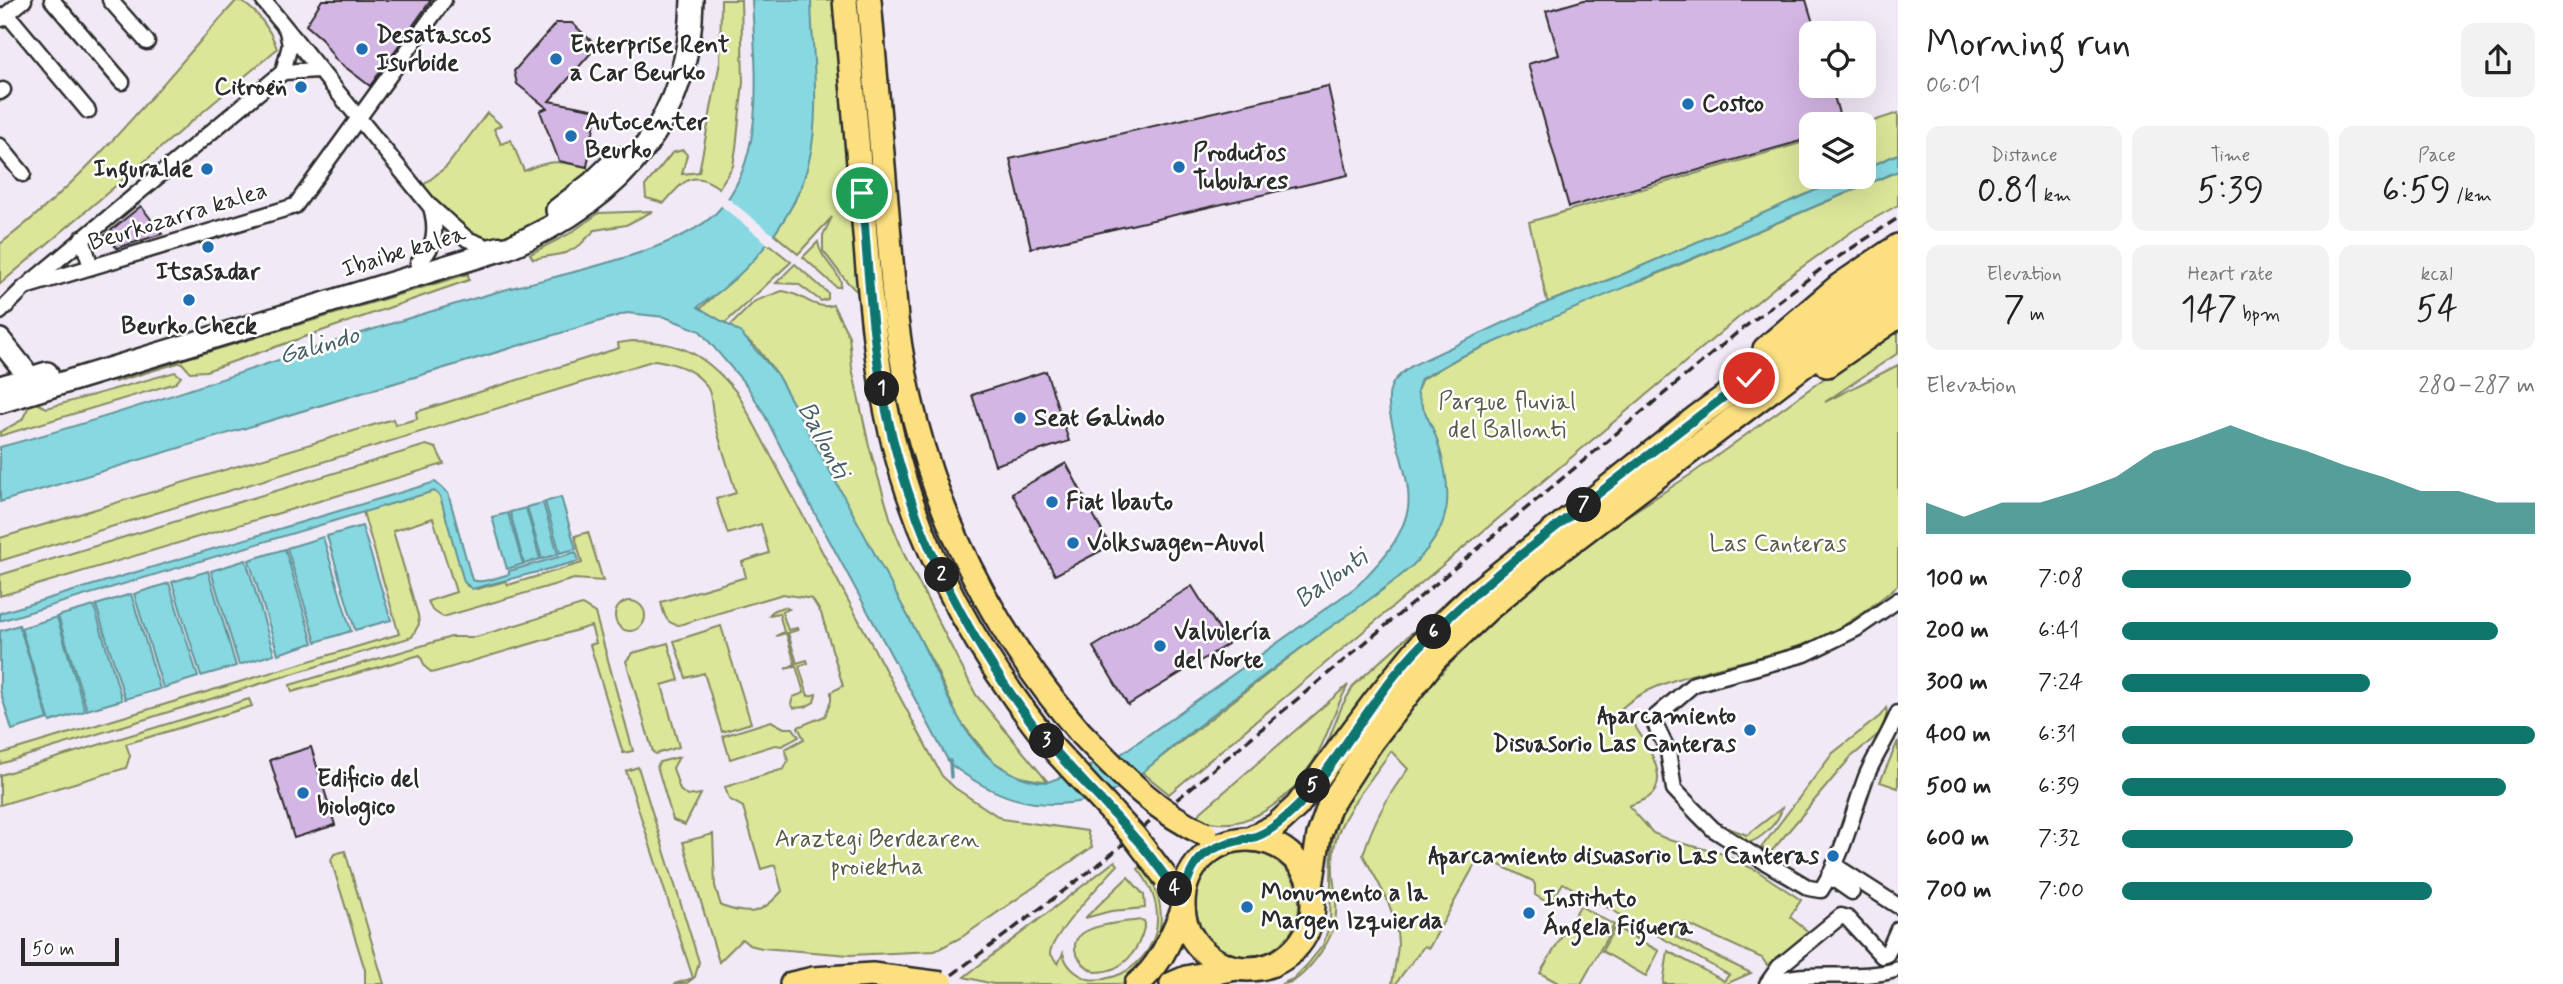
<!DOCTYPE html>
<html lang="en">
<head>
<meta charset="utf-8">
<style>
  :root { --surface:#fff; --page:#f2f2f2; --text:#222; --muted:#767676; --accent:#0f766e }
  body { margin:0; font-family:Mynerve,sans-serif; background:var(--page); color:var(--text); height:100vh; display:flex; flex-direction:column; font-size:26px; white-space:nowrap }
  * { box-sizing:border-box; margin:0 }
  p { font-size:23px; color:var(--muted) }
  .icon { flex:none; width:38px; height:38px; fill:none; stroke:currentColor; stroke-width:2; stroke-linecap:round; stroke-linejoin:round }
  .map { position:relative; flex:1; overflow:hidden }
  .drawer { display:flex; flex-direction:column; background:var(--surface); width:665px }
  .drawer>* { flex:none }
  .controls { position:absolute; left:1799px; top:21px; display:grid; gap:14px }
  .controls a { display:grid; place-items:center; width:77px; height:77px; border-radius:14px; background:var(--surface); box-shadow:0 7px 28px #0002; font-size:35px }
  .scale { position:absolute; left:21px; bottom:18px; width:98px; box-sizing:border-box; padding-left:7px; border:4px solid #2b2b2b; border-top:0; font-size:19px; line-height:24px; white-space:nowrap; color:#2b2b2b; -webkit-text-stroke:5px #fff; paint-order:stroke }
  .pin { position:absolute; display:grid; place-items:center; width:60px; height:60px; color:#fff; margin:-30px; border:4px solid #fff; border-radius:50%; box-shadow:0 2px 7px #0007 }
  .km { position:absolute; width:35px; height:35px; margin:-18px; border-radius:50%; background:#222; color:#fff; font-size:19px; line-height:35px; text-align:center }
  .round { display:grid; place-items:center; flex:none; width:74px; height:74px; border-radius:14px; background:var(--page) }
  .head { display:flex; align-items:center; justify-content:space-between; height:119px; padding:0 28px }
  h1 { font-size:38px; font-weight:600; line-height:52px }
  .figures { display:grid; grid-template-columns:repeat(3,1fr); gap:10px; height:119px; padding:7px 28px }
  .figures div { display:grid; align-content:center; border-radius:14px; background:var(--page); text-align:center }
  .figures b { font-size:35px; font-weight:600 }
  .figures small { font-size:19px; font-weight:400 }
  .figures p { font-size:19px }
  .chart { height:196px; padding:14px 28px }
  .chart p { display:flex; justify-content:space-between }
  .chart svg { width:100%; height:126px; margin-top:7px; fill:var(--accent); opacity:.7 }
  ul { padding:0 28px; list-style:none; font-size:23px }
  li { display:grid; grid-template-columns:112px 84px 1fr; align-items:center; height:52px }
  li i { height:18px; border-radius:9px; background:var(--accent) }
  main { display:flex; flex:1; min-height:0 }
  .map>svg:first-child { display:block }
</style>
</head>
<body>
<main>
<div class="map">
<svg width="1898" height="984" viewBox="0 0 1898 984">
  <rect width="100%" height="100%" fill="#f2e9f7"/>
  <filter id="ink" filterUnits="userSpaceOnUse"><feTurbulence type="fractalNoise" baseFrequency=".0143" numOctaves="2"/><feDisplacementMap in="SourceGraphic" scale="14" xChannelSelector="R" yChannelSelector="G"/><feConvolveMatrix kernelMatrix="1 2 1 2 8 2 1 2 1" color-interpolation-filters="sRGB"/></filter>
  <g filter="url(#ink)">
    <!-- green -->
    <g fill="#dbe699" stroke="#838862" stroke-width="2">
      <path d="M237,0C255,6 272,32 277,49L0,284V244C91,176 161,83 237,0Z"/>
      <path d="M721,0H741L743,82L736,148L733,166L719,188C692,168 683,182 664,203L646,198L645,186L672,153L683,150L687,155L682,174L699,172L720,62Z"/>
      <path d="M810,0H833L859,293C844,282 835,265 823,251V235L832,217L798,254L774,234L795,201Z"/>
      <path d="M487,113L501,125L494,129L501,144L511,140L524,171C550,159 559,161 587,167L596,190L487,250L421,187L447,166Z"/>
      <path d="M1898,113V154L1864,169V124Z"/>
      <path d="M1811,140V177H1846L1619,276L1548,302L1646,279L1898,171V205L1854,230L1781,282L1169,794L1142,772L1296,652L1400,575L1427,549L1439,532L1437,440L1419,402L1417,391L1421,380L1460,357L1551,318L1529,222Z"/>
      <path d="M653,211L626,225L595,230L580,245L566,253L533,259L530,254L569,234L599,213Z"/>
      <path d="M766,242L791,262L725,323L700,309L753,259Z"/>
      <path d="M818,242C820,258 835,267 841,282L840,287H836L803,257Z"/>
      <path d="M795,264L828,293V299L821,301L798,284L776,283Z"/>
      <path d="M468,274L469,280L206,371L190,372L182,363H178L115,382L114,380Z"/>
      <path d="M782,291C801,292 814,311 833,305L849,336L852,368L869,446L892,524L905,556L976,695L1048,782L1019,777L992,761L959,720L935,667L776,373L757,348L730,326L755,301Z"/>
      <path d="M1898,325V353L1825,402L1898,365V585C1871,608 1846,627 1813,641C1762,662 1659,672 1622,708C1635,727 1676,777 1649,797C1643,801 1635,803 1629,806L1653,833L1669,840L1720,853L1756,870L1801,900L1790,917L1810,933L1767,965L1762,958L1683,922L1676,937L1751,973L1726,984H1663L1668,951L1724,981L1729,975L1563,883L1550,904L1535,895V885L1533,881L1487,859L1480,861L1474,866L1429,948L1424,946C1415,960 1404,970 1396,984H1392C1394,971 1397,957 1398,945C1398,913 1378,882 1363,855C1373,822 1387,796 1408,769L1391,751C1374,776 1341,814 1335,843C1325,896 1356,912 1311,965C1303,974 1294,984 1281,984L1293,979L1307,965L1323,945L1330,923L1332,842L1343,803L1429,686L1532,578L1693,473Z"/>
      <path d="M632,341C682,341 706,355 738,394L942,776L955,788L1002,819L1087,831L1092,847L962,937L935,951L850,955L762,948L749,945L742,939L719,962L683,842L713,834L715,886L721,906C750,916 761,915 782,891L775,865L761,869L743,807L729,799L725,787L784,769L788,761L785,749L804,739L798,727L825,716L831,701V692L843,686L821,613L812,599L783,594L679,625C665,624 664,614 661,602L746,577L742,562L769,553L761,524L728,534L716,499L736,493C729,468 720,444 714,419C711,408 713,396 707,387C696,369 674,363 655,360L0,561V538L393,419L395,425L417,419L416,412L619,348L618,343Z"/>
      <path d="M175,372L181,377L176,383L0,436V432L22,420L30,404L36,403L47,408Z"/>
      <path d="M426,445L436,448L444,464L0,596V575Z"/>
      <path d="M434,491L440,496L467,586L477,589L506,581L508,585L582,563L575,536L588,532L603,581L574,579L443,617L432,610L428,601L456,592L433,518L393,531L418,615L419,624L412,637L0,764V754L399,634L363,512Z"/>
      <path d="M1459,590L1411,640L1320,761L1342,706L1354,685Z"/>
      <circle cx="630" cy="616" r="15"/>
      <path d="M582,605L595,613L633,751L623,753L590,645L596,643L591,626L432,673L425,667L420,655L292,692L290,685L451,637H476Z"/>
      <path d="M784,607L789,609L782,612L788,630L797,628L798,630L788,633L797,663L807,660L808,663L799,666L808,696L816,694L814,702L805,707L794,708L791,704L793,697L804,693L796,666L785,669L795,664L786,633L776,636L784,632L779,613L769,615L774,610Z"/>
      <path d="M721,626L751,723L722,732L704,673L686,678L674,641Z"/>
      <path d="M668,643L679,680L662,685L679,747L656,754L653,752L626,661L633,653Z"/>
      <path d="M1348,685C1334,710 1327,740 1312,764C1288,802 1241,838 1195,817Z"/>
      <path d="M249,699L252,706L126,744L130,756L126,768L0,805V775Z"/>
      <path d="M1886,708L1887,713L1881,732L1850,758L1771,852L1761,848L1833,753L1880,716Z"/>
      <path d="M771,721L784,728H793L799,737L782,746L775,745L730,759L723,736Z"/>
      <path d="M1898,741V788L1880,782Z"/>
      <path d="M679,757L673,768L680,790L687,796L701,794L685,825L673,820L657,766L660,762Z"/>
      <path d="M638,767L699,962L695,977L687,983L674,984L693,978L626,771Z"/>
      <path d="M1782,808C1779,822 1760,842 1745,843L1715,823L1747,835Z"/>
      <path d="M345,851L384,984H365V970L331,860L334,854Z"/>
      <circle cx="1247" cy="904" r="52"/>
      <path d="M1115,861L1118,865C1103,881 1052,935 1050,953L1058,964L1063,953C1066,966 1075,974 1088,979C1124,984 1158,953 1157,918C1157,899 1150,884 1138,869L1143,865C1172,910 1166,951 1122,984H993L964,977Z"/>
      <path d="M1128,877L1144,895L1145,908L1111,911L1085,918Z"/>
      <path d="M1580,906L1614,925L1581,984H1560L1540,973Z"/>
      <path d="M1141,920L1144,921L1145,924C1139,951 1124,972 1095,972C1087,968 1080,962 1076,953C1066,924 1122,923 1141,920Z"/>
      <path d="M1615,927L1659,951L1646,976L1602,951Z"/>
    </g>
    <!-- water -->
    <g fill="#87d8e1" stroke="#629398" stroke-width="2">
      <path d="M752,0H811C812,50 821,112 809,161C798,209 762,257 724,288C716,295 706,300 698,307L740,332L776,373C825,460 871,547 918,635C938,673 951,714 979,747C995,767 1022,782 1048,782L1121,754L1356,587C1377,565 1399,544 1407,513C1417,476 1376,410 1393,383C1398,375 1406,370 1413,365L1548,302L1619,276L1846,177H1864V169L1898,154V171L1460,357L1421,379L1417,391C1421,408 1432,423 1437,440C1444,462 1452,495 1444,518C1439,536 1425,553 1412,566C1380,595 1333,624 1297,651C1256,681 1215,712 1176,744C1149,767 1123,793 1088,800C1033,812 994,797 950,764L806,497L763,412L747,386L700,331L665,317L627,313L0,502V447C136,411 269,361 403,320C440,309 477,297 515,287C568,273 679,250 716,213C768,160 755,67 752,0Z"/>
      <path d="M435,482L448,493L472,580C482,584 499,577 509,574V571L576,552L579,561L472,589L464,582L440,496L434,491L0,621V613Z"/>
      <path d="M561,497L576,549L560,553L545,502Z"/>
      <path d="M543,503L558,554L542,559L527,507Z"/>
      <path d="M526,508L540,559L524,564L510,512Z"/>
      <path d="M508,513L523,564L507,569L492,517Z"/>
      <path d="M362,526L391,620L355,630L327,536Z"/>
      <path d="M323,537L351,631L316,642L287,548Z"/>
      <path d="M285,549L313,643L278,654L249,560Z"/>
      <path d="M246,560L274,654L239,665L211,571Z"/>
      <path d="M208,571L236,666L201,676L172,582Z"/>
      <path d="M169,583L198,677L163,688L134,594Z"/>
      <path d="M131,594L160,689L125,699L96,605Z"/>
      <path d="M94,606L122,700L87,710L58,616Z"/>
      <path d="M57,617L85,711L50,722L21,628Z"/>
      <path d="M19,625L48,719L12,730L0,690V631Z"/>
    </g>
    <!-- pier -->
    <path fill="#f2e9f7" d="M725,196L776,237L769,245L719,204Z"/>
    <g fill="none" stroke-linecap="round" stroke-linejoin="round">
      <!-- stream -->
      <path stroke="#629398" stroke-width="3.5" d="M950,761L951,777"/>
    </g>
    <!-- building -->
    <g fill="#d4b6e4" stroke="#2b2b2b" stroke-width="2">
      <path d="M322,0H431L370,86L336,60L321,38L306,25Z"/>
      <path d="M1584,0H1806L1816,33H1811V86H1831L1842,124H1811V138L1569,207L1528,64L1559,55L1546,11Z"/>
      <path d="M556,23H572L597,46L549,101L597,110L587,167L559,161L540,111L547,108L517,84L514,71Z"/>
      <path d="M1328,86L1348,175L1031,248L1010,159Z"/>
      <path d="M141,206L162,234L117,248L105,235Z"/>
      <path d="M1046,371L1069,441L995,465L972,395Z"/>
      <path d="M1066,463L1110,546L1055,575L1012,493Z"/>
      <path d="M1192,586L1228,644L1128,705L1093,647Z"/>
      <path d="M311,747L335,825L294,838L270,760Z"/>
    </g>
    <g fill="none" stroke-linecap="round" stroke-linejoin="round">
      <!-- street casing -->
      <g stroke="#2b2b2b" stroke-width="19">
        <g id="street">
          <path d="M52,0L122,82"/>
          <path d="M110,0L147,42"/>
          <path d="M263,0L430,206L467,239L487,247L499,244"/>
          <path d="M7,14L88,111"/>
          <path d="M1,19L24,0"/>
          <path d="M283,72L319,70"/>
          <path d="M0,92L3,90"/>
          <path d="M0,146L23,174"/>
          <path d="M82,238L91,267"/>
          <path d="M418,263C436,247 437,229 431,207"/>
          <path d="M30,283L283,72L290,45L287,31"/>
          <path d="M0,312L25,287L295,206L444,0"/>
          <path d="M1898,600L1856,629L1805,654L1694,684L1654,718V722L1668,751L1674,789L1696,812L1713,829L1755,856L1809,888L1821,890C1843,856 1852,815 1866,777C1875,755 1889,736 1898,713"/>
          <path d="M1834,865L1898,906"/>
          <path d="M1829,876L1852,892"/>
          <path d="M1767,984L1779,967L1841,916L1847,918L1882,956L1887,954L1898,929"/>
          <path d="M1768,984C1809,967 1857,983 1898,969"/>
        </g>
      </g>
      <!-- secondary casing -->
      <g stroke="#2b2b2b" stroke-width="26">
        <g id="secondary">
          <path d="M557,210L592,183L618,158"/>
          <path d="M0,340L24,370"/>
          <path d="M0,387L47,373"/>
          <path d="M0,402L507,248C617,202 690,125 692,0"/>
        </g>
      </g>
      <!-- primary casing -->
      <g stroke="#2b2b2b" stroke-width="28">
        <g id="primary">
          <path d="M845,0C851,74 858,148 864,222C871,306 877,391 902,473C932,573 986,665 1051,746"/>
          <path d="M869,0L896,319C915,473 977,614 1079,731"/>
          <path d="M1765,349L1840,285L1898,246"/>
          <path d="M1827,365L1898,316"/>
          <path d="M1251,838L1275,826L1297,806L1375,701L1422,643L1475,593L1698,416L1898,271"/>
          <circle cx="1248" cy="904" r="65"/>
          <path d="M1311,886L1319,835L1329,807L1371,742L1435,659L1487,610L1547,560L1898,294"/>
          <path d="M792,984L814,979"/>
          <path d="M1137,984C1161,966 1171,937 1183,910"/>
          <path d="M1172,984L1186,978L1236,968"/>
        </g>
      </g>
      <!-- street -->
      <use href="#street" stroke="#fff" stroke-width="14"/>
      <!-- secondary -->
      <use href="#secondary" stroke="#fff" stroke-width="21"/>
      <!-- primary -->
      <use href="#primary" stroke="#fce080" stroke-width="23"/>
      <!-- rail -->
      <path stroke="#2b2b2b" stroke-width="3.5" stroke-dasharray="10 5" stroke-linecap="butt" d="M940,984L1103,861L1738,332L1829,263L1898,218"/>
      <!-- primary-bridge casing -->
      <g stroke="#2b2b2b" stroke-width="28" stroke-linecap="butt">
        <g id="primary-bridge">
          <path d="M1079,731C1117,770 1154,811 1205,834"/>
          <path d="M1051,746L1134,836L1166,878"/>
          <path d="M814,979L872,975L942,984"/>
        </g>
      </g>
      <!-- primary-bridge -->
      <use href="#primary-bridge" stroke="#fce080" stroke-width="23"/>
    </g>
  </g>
  <g fill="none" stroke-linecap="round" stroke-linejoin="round" filter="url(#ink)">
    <!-- route casing -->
    <g stroke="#fff" stroke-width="14">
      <path id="route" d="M862,193C868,265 871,338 886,409C909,524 964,634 1035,727C1066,766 1102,799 1134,837C1152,856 1167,879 1182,900C1192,854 1208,847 1250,838C1267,835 1286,818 1298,806C1344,755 1375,691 1424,642C1473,591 1529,548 1585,504C1639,462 1693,420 1749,378"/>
    </g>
    <!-- route -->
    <use href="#route" stroke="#0f766e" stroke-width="9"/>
  </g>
  <!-- markers -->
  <g fill="#1f6fb2" stroke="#fff" stroke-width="2.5">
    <circle cx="362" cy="49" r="7"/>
    <circle cx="556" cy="59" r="7"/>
    <circle cx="301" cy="87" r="7"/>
    <circle cx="1688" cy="104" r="7"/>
    <circle cx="571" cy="136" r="7"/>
    <circle cx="1179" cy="167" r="7"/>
    <circle cx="207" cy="169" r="7"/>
    <circle cx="208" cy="247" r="7"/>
    <circle cx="189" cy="300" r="7"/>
    <circle cx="1020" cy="418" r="7"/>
    <circle cx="1052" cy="502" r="7"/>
    <circle cx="1073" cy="543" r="7"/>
    <circle cx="1160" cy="646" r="7"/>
    <circle cx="1750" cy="730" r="7"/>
    <circle cx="303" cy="793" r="7"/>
    <circle cx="1833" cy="856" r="7"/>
    <circle cx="1247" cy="907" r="7"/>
    <circle cx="1529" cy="913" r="7"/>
  </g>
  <g text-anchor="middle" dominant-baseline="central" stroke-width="5" stroke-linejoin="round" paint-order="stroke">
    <!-- poi labels -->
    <g font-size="24" font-weight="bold" fill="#2b2b2b" stroke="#fff" text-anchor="start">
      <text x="376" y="35">Desatascos<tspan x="376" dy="28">Isurbide</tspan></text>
      <text x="570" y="45">Enterprise Rent<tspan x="570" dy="28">a Car Beurko</tspan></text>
      <text x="287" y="87" text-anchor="end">Citroën</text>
      <text x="1702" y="104">Costco</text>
      <text x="585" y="122">Autocenter<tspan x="585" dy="28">Beurko</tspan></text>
      <text x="1193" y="153">Productos<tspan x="1193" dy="28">Tubulares</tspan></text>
      <text x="193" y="169" text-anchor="end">Inguralde</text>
      <text x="208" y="272" text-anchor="middle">Itsasadar</text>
      <text x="189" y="326" text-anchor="middle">Beurko Check</text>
      <text x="1034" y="418">Seat Galindo</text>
      <text x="1066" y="502">Fiat Ibauto</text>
      <text x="1087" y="543">Volkswagen-Auvol</text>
      <text x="1174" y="632">Valvulería<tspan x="1174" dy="28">del Norte</tspan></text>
      <text x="1736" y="716" text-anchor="end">Aparcamiento<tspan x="1736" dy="28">Disuasorio Las Canteras</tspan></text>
      <text x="317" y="779">Edificio del<tspan x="317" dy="28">biologico</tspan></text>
      <text x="1819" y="856" text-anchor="end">Aparcamiento disuasorio Las Canteras</text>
      <text x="1261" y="893">Monumento a la<tspan x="1261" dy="28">Margen Izquierda</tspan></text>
      <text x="1543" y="899">Instituto<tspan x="1543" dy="28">Ángela Figuera</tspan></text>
    </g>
    <!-- street labels -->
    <g font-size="24" fill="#2b2b2b" stroke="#fff">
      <text transform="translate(178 217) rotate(-17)">Beurkozarra kalea</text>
      <text transform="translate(404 252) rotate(-17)">Ibaibe kalea</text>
    </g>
    <!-- park labels -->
    <g font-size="24" fill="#575a46" stroke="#fff">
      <text x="1507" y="402">Parque fluvial<tspan x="1507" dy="28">del Ballonti</tspan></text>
      <text x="1778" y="544">Las Canteras</text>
      <text x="877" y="839">Araztegi Berdearen<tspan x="877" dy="28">proiektua</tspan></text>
    </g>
    <!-- water labels -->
    <g font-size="26" font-style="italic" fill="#475f62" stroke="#fff">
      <text transform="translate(319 346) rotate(-16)">Galindo</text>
      <text transform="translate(823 440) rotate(62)">Ballonti</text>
      <text transform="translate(1331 579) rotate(-36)">Ballonti</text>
    </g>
  </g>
</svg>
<div class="controls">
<a><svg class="icon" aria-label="locate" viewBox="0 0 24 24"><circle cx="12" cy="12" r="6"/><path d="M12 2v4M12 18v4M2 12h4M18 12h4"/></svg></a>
<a><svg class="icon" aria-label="layers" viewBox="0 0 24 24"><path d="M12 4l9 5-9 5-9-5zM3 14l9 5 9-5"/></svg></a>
</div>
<div class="scale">50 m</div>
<div class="pin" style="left:862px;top:193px;background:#1e9e55"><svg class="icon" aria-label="arrive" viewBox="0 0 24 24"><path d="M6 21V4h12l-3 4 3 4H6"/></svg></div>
<div class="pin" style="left:1749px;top:378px;background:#d93025"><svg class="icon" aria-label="check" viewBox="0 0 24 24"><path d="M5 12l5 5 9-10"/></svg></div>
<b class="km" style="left:882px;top:389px">1</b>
<b class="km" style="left:942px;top:575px">2</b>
<b class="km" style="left:1047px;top:741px">3</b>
<b class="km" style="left:1175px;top:889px">4</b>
<b class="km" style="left:1313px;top:786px">5</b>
<b class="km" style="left:1434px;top:632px">6</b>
<b class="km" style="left:1584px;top:505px">7</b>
</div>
<section class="drawer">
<div class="head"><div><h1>Morning run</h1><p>06:01</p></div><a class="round"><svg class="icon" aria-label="share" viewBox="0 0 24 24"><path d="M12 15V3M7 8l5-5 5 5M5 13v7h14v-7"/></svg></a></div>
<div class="figures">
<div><p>Distance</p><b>0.81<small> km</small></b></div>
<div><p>Time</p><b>5:39</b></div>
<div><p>Pace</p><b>6:59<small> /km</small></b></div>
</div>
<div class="figures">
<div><p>Elevation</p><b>7<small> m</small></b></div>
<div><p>Heart rate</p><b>147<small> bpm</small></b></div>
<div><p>kcal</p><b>54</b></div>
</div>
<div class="chart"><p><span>Elevation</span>280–287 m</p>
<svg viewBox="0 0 160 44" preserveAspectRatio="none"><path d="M0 44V33L10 38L20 33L30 33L40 29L50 24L60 15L70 11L80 6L90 11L100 15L110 20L120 24L130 29L140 29L150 33L160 33V44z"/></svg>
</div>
<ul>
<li><b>100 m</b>7:08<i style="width:70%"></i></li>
<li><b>200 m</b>6:41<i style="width:91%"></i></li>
<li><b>300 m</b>7:24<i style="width:60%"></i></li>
<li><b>400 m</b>6:31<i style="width:100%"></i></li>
<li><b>500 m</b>6:39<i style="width:93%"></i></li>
<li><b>600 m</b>7:32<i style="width:56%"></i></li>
<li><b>700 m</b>7:00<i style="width:75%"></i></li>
</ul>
</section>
</main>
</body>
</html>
